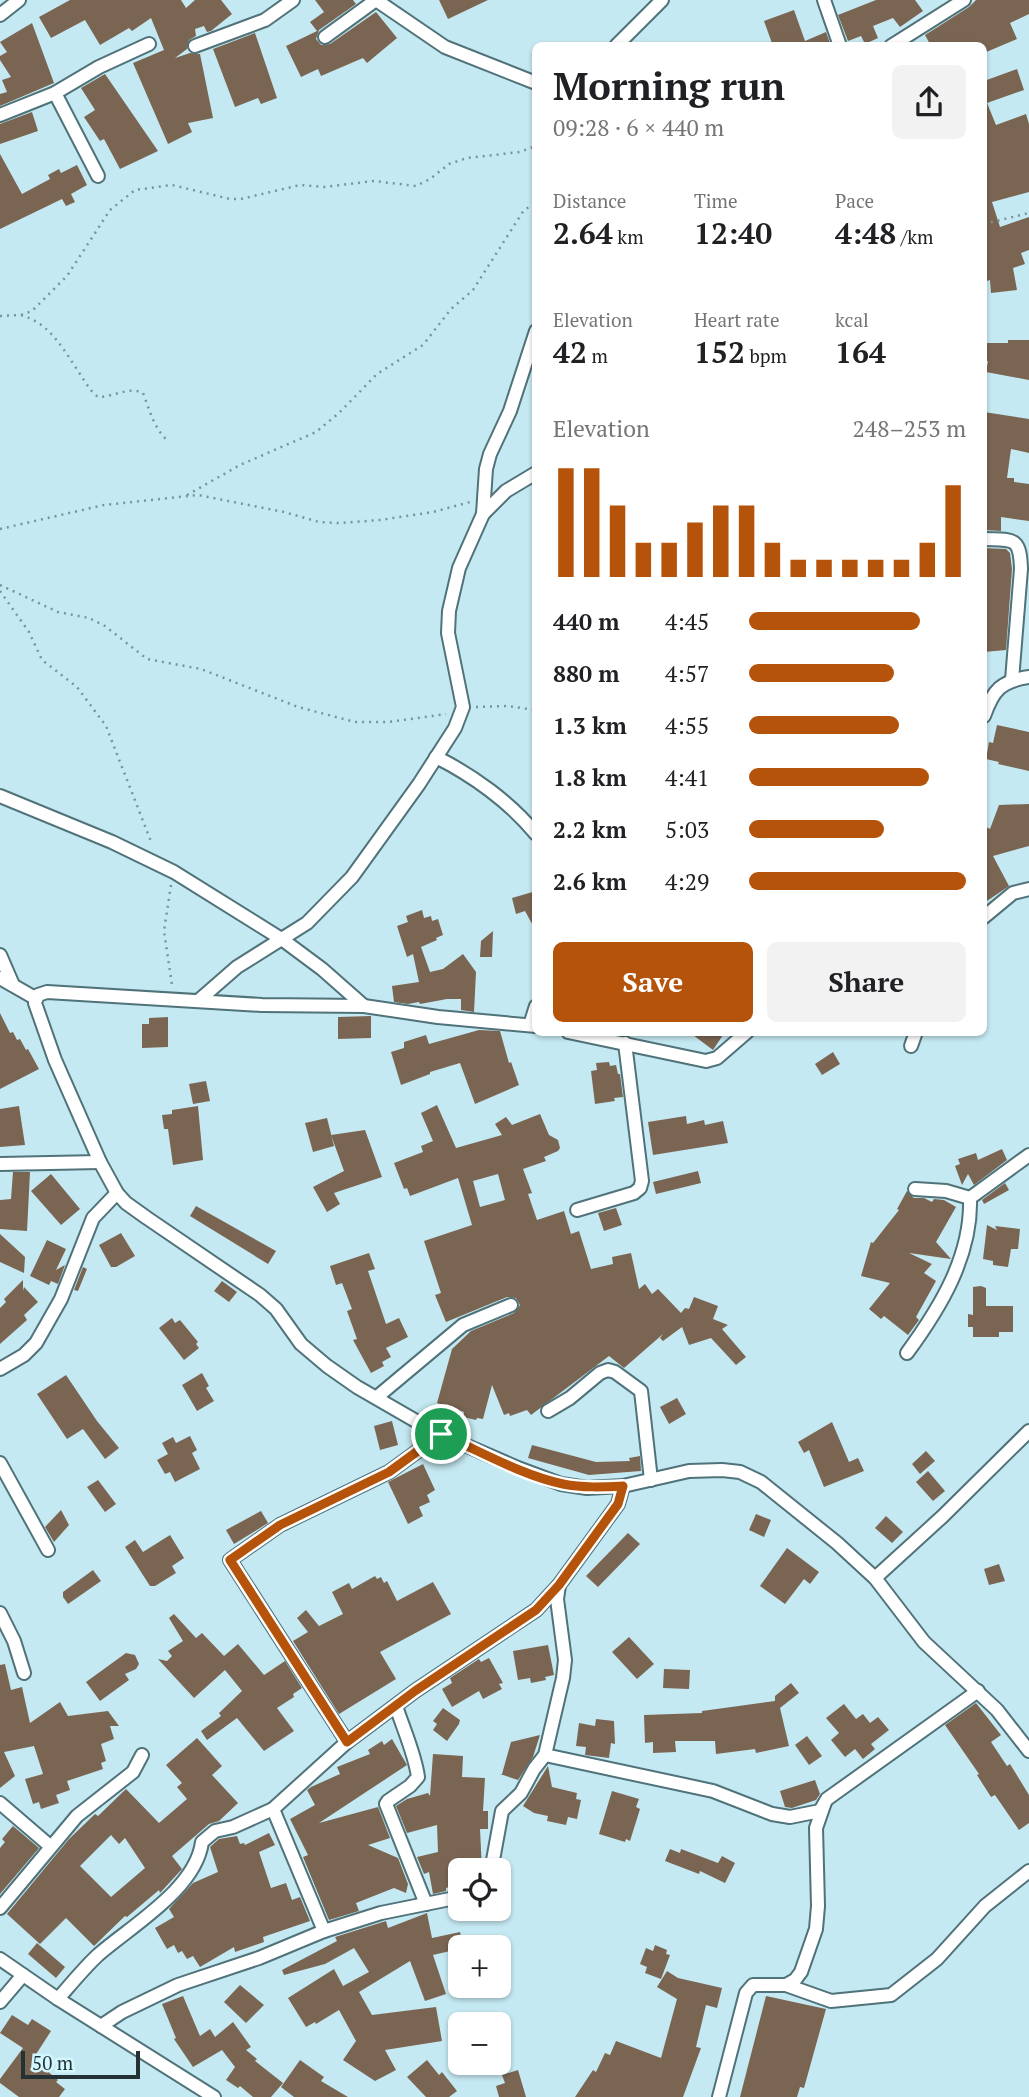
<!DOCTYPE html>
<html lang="en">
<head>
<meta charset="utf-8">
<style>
  :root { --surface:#fff; --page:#f2f2f2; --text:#202124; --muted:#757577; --accent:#b45309 }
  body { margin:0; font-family:"PT Serif",serif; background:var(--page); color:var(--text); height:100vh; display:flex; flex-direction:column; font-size:26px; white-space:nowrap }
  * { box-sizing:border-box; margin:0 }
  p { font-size:23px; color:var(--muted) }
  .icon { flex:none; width:38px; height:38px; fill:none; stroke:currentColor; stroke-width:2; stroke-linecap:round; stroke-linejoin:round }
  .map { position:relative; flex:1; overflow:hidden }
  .panel { position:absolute; left:532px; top:42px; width:455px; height:994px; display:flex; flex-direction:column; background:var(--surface); border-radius:10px; box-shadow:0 2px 5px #0004 }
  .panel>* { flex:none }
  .buttons { position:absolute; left:448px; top:1858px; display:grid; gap:14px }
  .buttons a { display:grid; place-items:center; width:63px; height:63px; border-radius:10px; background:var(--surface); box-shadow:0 2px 5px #0004; font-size:35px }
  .scale { position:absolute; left:21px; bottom:18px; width:119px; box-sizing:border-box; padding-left:7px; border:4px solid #243236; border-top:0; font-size:19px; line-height:24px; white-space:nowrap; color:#243236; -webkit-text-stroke:5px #d2f7ff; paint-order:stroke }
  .pin { position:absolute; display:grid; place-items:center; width:60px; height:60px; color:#fff; margin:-30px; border:4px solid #fff; border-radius:50%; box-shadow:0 2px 7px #0007 }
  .round { display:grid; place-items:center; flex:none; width:74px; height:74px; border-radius:10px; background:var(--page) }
  .overview { display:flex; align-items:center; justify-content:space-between; height:119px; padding:0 21px }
  h1 { font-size:38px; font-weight:600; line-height:52px }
  .figures { display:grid; grid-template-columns:repeat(3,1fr); gap:10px; height:119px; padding:7px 21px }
  .figures div { display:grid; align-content:center }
  .figures b { font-size:30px; font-weight:600 }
  .figures small { font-size:19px; font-weight:400 }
  .figures p { font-size:19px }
  .chart { height:196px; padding:14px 21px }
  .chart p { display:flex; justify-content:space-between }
  .chart svg { width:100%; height:126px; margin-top:7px; stroke:var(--accent); stroke-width:6 }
  .primary-button { display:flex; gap:14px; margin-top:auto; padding:14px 21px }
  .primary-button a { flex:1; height:80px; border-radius:10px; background:var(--accent); color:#fff; font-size:28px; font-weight:600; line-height:80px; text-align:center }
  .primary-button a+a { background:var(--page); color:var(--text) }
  ul { padding:0 21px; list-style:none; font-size:23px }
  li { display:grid; grid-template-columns:112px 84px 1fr; align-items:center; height:52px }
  li i { height:18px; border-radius:9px; background:var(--accent) }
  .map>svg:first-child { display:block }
</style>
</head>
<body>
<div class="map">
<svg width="1029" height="2097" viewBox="0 0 1029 2097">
  <rect width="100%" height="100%" fill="#c5e9f2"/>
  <!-- building -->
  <g fill="#7a6552" fill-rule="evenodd">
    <path d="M70,0H181L186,8L195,0H221L232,14L211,31L207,32L204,26L195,29L196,36L189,40L187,49L175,58L190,53L200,54L213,118L188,123L192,132L168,144L133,63L164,50L151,18L132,31L129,28L100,45L85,20L51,38L39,17Z"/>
    <path d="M315,0H353L356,4L319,30L316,39L321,45L330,44L376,12L397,38L367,63L363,58L321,76L318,69L301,77L286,46L317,31L310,22L324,12Z"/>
    <path d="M439,0H488L448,19Z"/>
    <path d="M876,0H915L923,11L900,27L893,18L873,26L878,38L865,44L861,36L848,41L838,15Z"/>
    <path d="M976,0H1029V14L1010,23L1017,39L984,53V46H931L925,35L969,7Z"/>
    <path d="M794,10L805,41L826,32L831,46H773L764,21Z"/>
    <path d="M32,23L54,83L0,106V94L7,92L2,80L11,77L0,60V56L7,52L0,42Z"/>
    <path d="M255,33L277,98L261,104L258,98L235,107L213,49Z"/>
    <path d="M1017,69L1024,90L987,103L996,125L1026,114L1029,124V192L992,202L1000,227L1029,217V250L1021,253L1025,264L1013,268L1017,290L991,293L990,280L984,282V81Z"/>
    <path d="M105,74L158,151L120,169L104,139L100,141L84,117L95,110L81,88Z"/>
    <path d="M32,112L38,131L0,144V124Z"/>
    <path d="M0,154L22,194L50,179L48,175L59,169L61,173L77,165L87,185L71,194L75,202L66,206L62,199L0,229Z"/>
    <path d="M1008,340H1029V380L986,372L988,361H984V343H1008Z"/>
    <path d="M984,412L1029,419V453L1011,449L1007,478H1014V482L1029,484V521L1001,517V531L984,530Z"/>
    <path d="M984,548L1006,549L1010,553L1012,569L1006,650L984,652Z"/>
    <path d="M997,725L1029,732V771L998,764L999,762L986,759L989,742L993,743Z"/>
    <path d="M1029,804V846L993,856L1009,886L984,903V826L990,829L999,805Z"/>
    <path d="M536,891V931L525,911L516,914L512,898Z"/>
    <path d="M422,910L424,918L431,916L432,921L438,919L443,935L436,938L437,940L421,947L430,972L443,969L463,954L476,972L474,1012L461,1010V999H447L420,1004L419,1002L408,1004L394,1002L392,986L419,982L413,954L407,957L397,926L408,922L406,916Z"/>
    <path d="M493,931L492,957H480L481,941Z"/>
    <path d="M0,1013L10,1033L13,1032L17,1040L20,1039L26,1050L28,1049L39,1069L0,1089Z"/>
    <path d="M371,1016V1038L338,1039V1017Z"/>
    <path d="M168,1017V1047L142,1048V1024H149V1018Z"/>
    <path d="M479,1030L500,1031L509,1063L511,1062L519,1085L475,1104L460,1063L430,1072V1074L401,1085L391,1052L404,1048V1042L426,1035L429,1044Z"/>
    <path d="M689,1032H725L713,1050Z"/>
    <path d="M833,1052L840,1064L822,1075L815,1064Z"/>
    <path d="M609,1062L610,1066L616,1065L618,1074H620L623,1097L614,1098L615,1101L595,1104L591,1071L597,1070L596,1063Z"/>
    <path d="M206,1081L210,1101L193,1104L189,1084Z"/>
    <path d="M437,1105L456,1148L502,1135L495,1124L506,1117L512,1125L540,1114L549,1135L558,1140L560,1148L558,1151L544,1157L546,1161L523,1169L532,1193L528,1194L537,1220L564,1211L571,1234L579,1231L591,1269L613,1264L612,1257L631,1253L639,1289L645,1284L652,1294L658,1289L681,1313L685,1308L689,1309L694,1297L718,1306L713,1319L728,1325L722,1329L746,1357L736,1365L711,1338L689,1345L682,1327L663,1341L660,1338L663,1334L624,1368L609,1356L531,1415L527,1410L510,1416L509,1413L504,1415L492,1385L483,1419L477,1418L476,1420L463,1417L464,1412L437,1403L452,1349L471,1331L514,1313L520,1305L516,1298L507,1297L446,1322L435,1295L441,1293L424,1241L472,1225L458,1178L410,1196L407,1188L404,1189L394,1163L423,1152L421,1146L433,1141L421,1113ZM498,1174L505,1200L480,1207L473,1181Z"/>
    <path d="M19,1106L25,1145L0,1147V1109Z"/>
    <path d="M198,1106L203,1160L173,1165L168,1129H164L162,1115L172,1114V1110Z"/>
    <path d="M686,1116L687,1124L704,1120L705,1125L723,1121L728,1143L653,1155L648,1122Z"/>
    <path d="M327,1118L334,1146L313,1152L305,1123Z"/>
    <path d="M365,1130L382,1177L334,1193L340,1204L327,1212L313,1187L344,1171L331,1135Z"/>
    <path d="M1002,1149L1007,1160L974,1185L968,1174L962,1185L955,1166L960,1164L958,1159L976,1153L978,1160Z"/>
    <path d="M698,1171L701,1183L656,1194L653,1182Z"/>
    <path d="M13,1172H30L27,1231L0,1229V1200L11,1199Z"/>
    <path d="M51,1174L80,1209L61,1225L31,1191Z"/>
    <path d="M1005,1183L1009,1190L984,1204L982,1200Z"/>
    <path d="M907,1191L914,1198H924L932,1202L934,1199L944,1200L956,1207L936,1242L951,1259L909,1253L932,1264L924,1273L936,1281L916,1317L919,1320L908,1335L884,1316L881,1319L869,1309L890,1283L861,1276L871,1242L873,1243L899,1210L897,1209Z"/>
    <path d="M196,1206L276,1251L268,1264L190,1216Z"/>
    <path d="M616,1208L622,1225L604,1231L598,1213Z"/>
    <path d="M987,1225L997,1230L995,1226L1020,1229L1018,1249H1011L1008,1267L993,1265V1261L983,1259Z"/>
    <path d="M121,1233L135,1256L116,1267H111L99,1245Z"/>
    <path d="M0,1234L25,1257L24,1273L0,1262Z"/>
    <path d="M47,1240L66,1249L56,1270L65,1265L58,1284L51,1281L49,1285L30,1276Z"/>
    <path d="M369,1253L375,1269L368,1271L386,1324L399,1318L408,1337L386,1348L391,1357L382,1362L384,1366L371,1373L353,1340L357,1339L347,1311L352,1309L342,1283L336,1285L330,1266Z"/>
    <path d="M83,1267L87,1269L78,1291L74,1290Z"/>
    <path d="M23,1280V1291L24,1287L38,1302L24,1315L27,1320L0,1344V1308L6,1302L4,1299Z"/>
    <path d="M222,1281L237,1292L229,1302L214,1291Z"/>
    <path d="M981,1286L986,1288V1306H1013V1332H999V1337H973V1327H968V1314L973,1315V1287Z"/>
    <path d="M172,1318L175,1323L180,1320L198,1342L196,1344L199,1348L184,1360L159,1328Z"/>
    <path d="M202,1373L209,1386L206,1388L214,1401L197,1411L182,1385Z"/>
    <path d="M66,1375L97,1421L119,1448L105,1459L83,1429L67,1439L37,1394Z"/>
    <path d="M677,1398L686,1414L669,1424L660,1407Z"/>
    <path d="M392,1421L398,1445L380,1450L374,1426Z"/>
    <path d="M832,1422L849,1462L858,1458L864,1471L824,1487L809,1450L804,1453L798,1442Z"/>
    <path d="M190,1436L197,1450L192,1453L200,1469L175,1482L170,1472L165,1474L157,1460L168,1454L162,1443L173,1437L176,1443Z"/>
    <path d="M532,1445L596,1462L630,1461L629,1458L640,1456L641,1471L589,1475L528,1458Z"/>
    <path d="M926,1451L935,1461L920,1474L912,1464Z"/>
    <path d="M423,1464L435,1490L427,1495L430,1502L419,1507L423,1516L408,1524L388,1482Z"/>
    <path d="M928,1471L945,1491L933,1501L916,1482Z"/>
    <path d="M98,1480L116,1504L105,1512L87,1487Z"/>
    <path d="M61,1510L69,1525L54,1542L45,1527Z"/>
    <path d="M261,1511L268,1523L234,1544L226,1530Z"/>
    <path d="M756,1514L771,1520L764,1537L749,1530Z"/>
    <path d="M886,1516L903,1532L892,1543L875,1528Z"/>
    <path d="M628,1533L640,1544L598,1587L586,1576Z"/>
    <path d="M170,1535L184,1558L172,1566L176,1573L155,1586H150L125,1547L135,1540L143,1552Z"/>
    <path d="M787,1548L819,1572L810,1584L804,1579L785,1604L760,1586Z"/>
    <path d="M999,1564L1005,1581L989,1585L984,1569Z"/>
    <path d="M93,1570L101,1581L68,1604L63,1597V1592Z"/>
    <path d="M375,1576L377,1579L381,1577L384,1583L387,1581L397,1601L433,1582L451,1614L380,1652L396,1679L339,1714L293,1641L308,1632L297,1618L306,1610L319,1626L343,1614L332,1592L349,1583L352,1589Z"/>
    <path d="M174,1614L196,1638L202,1633L224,1656L238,1644L264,1675L285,1661L302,1688L293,1694L294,1697L277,1708L294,1731L264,1751L237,1718L207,1740L201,1731L221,1716L219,1713L242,1691L225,1670L194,1698L158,1659L167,1661L172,1656L168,1651L183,1641L169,1618Z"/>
    <path d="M629,1637L654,1664L637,1679L612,1652Z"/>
    <path d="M548,1645L554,1675L545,1677L546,1680L531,1683L530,1678L518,1680L513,1651Z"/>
    <path d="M126,1653L135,1655L139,1664L136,1669L125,1674L129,1680L100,1701L86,1682Z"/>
    <path d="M489,1658L503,1683L499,1684L502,1689L483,1699L479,1691L452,1707L442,1689L452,1683L450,1678L479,1659L481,1662Z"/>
    <path d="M5,1664L11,1690L22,1687L30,1723L60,1702L68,1716L108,1711L119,1726H110L114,1739L101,1744L106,1761L101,1763L103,1769L67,1781L70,1790L56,1795L59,1803L41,1809L39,1802L33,1804L25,1779L43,1774L34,1746L4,1752L15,1776L0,1788V1665Z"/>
    <path d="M664,1669L690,1670L689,1689L663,1688Z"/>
    <path d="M791,1683L799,1693L780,1708L789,1746L756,1753L755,1749L716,1754L715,1741H675L676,1752L653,1753V1742L645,1743L644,1715L702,1713V1711L775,1701V1696Z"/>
    <path d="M976,1703L1001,1735L991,1742L1007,1766L1010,1764L1029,1795V1823L1019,1830L995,1795L991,1797L977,1775L979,1774L945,1725Z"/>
    <path d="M844,1704L856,1719L863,1714L870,1723L878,1717L889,1730L871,1744L875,1749L863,1759L855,1749L845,1757L831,1740L839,1733L826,1718Z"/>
    <path d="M443,1708L460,1720L459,1724L447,1741L433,1730L437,1724L433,1721Z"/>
    <path d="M596,1719L614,1721L615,1744L611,1743L609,1758L585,1755L586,1747L576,1746L579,1723L595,1726Z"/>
    <path d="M540,1735L533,1757L518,1780L500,1774H502L511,1742Z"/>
    <path d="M807,1736L822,1756L809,1765L795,1745Z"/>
    <path d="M197,1738L222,1766L212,1775L238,1803L219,1821L209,1824L172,1856L182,1869L160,1893L159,1890L127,1917L125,1916L94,1946L66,1918L40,1944L7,1914L69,1839L95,1814L98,1816L126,1789L159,1823L187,1799L177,1787L182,1783L166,1765ZM111,1835L119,1844L125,1838L145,1868L111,1897L80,1866Z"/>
    <path d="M392,1739L407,1765L319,1823L378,1807L390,1838L368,1845L398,1858L408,1884L406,1893L394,1888L356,1903L359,1911L329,1920L303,1857L308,1855L290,1819L315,1805L307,1790L311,1787L340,1774L337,1767L370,1754L368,1750L382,1741L384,1745Z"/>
    <path d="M433,1754L463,1756L462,1777L485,1778L483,1811H488V1829H480L482,1871H455L458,1884L446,1888V1891L433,1894L429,1872L424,1874L417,1857L438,1852L437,1825L407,1833L396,1806L407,1799L428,1793L430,1796Z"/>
    <path d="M548,1766L552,1787L577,1793L576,1799L581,1800L577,1819L568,1817L566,1825L547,1821L548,1816L534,1813L523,1806Z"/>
    <path d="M815,1780L820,1794L816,1800L792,1808L785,1807L780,1791Z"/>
    <path d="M612,1791L639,1799L636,1807L640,1809L630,1841L626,1839L625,1842L599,1834Z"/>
    <path d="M13,1826L39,1848L0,1894V1848L5,1842L2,1839Z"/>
    <path d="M269,1833L275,1845L259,1852L271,1888L286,1883L292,1900L300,1897L310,1921L263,1937L264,1942L235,1952L234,1947L200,1967L193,1956L187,1959L182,1951L178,1953L174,1945L167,1949L155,1928L174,1917L169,1909L193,1883L218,1872L210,1847L219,1839L237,1836L240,1844L244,1843L245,1845Z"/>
    <path d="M670,1849L680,1853L681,1849L718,1863L722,1856L735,1863L725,1883L700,1871L699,1874L665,1861Z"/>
    <path d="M427,1913L432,1938L460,1932L463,1948L433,1955L446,1994L425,2001L410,1961L359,1992L372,2015L436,2007L442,2041L385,2050L396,2070L375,2081L343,2060L356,2041L339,2010L316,2024L315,2022L306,2027L288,1998L334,1969L343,1986L369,1972L354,1948L325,1964L284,1975L282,1970L337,1941L335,1937L386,1921L388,1928Z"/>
    <path d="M37,1943L65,1967L56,1978L28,1954Z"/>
    <path d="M655,1945L667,1950L666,1954L670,1955L661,1979L645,1973L647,1967L640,1964L646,1948L653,1951Z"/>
    <path d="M667,1971L678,1978L722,1988L717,2008L706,2005L696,2047L701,2048L683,2097H575L593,2070L596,2072L605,2053L610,2055L616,2041L661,2058L677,1999L657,1987Z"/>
    <path d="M240,1985L264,2005L246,2023L224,2002Z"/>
    <path d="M183,1996L200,2036L210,2029L215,2037L233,2022L251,2047L246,2050L257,2059L255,2061L283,2083L271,2097H253L240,2086L238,2088L226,2080L235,2067L222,2050L193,2067L174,2039L176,2038L162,2004Z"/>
    <path d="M766,1996L826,2009L804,2088L800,2087L797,2097H740Z"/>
    <path d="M12,2015L28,2025L32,2019L51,2031L33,2059L58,2080L56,2082L65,2089L59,2097H19L0,2083V2079L23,2048L0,2033Z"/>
    <path d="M300,2060L324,2077L321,2081L348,2097H294L281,2087Z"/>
    <path d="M427,2060L439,2075L442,2072L457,2091L449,2097H426L407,2077Z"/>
    <path d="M518,2070L526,2097H499L496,2086L505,2083L502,2075Z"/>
  </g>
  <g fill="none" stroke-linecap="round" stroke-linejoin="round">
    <!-- minor casing -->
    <g stroke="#507279" stroke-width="16">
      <g id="minor">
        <path d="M376,0L445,47L536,83"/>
        <path d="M824,0L840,46"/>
        <path d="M0,15L19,0"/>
        <path d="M325,37L376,0"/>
        <path d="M195,46L265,20L293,0"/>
        <path d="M616,46L662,0"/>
        <path d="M891,46L964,0"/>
        <path d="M55,93L98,176"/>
        <path d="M0,115L55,93L99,67L149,44"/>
        <path d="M483,514L506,491L536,473"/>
        <path d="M984,539C1013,540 1020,536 1021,569L1012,680"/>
        <path d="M984,716C993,690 1001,681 1029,677"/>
        <path d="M436,757C472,775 510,802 536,834"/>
        <path d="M0,796L112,842L174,872L283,940L322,969L364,1006"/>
        <path d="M984,917L1013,893L1029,889"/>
        <path d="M0,955L13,985"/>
        <path d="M0,978L35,998"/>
        <path d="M198,1001L237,967L307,923L352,877L419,784L455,728L463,707L448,633L449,611L459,568L483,514L486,469L490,454L510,411L536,331"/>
        <path d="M530,1025L536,1006"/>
        <path d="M536,1026L438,1017L364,1006L262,1005L47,992L38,995L35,1003L55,1060L100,1162L117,1193L126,1203L147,1218L260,1295L276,1309L301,1344L327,1366L357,1387L435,1432L518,1468L561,1484L587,1488L623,1486L689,1471L722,1470L740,1472L761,1482L837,1543L875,1578L924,1642L997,1710L1029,1751"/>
        <path d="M568,1032L706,1061L717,1058L747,1032"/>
        <path d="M911,1046L916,1032"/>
        <path d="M0,1164L100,1162"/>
        <path d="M915,1189L946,1191L970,1198"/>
        <path d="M577,1210L634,1193L640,1188L642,1181L625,1043"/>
        <path d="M907,1353C940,1308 972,1256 970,1198L1029,1155"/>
        <path d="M0,1369L24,1355L36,1343L61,1299L93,1218L117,1193"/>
        <path d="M377,1397L463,1325L511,1305"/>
        <path d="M548,1411L570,1398L600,1373L608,1370L615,1372L641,1391L651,1480"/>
        <path d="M0,1463L48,1550"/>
        <path d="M875,1578L943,1516L1029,1431"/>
        <path d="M0,1613L14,1641L24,1673"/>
        <path d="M396,1706C403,1728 415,1754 418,1777L410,1786L388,1801L386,1804L426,1904"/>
        <path d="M347,1742L230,1560L280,1525L389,1472L441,1434"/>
        <path d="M545,1755L713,1791L772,1814L790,1817L820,1811L827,1799L978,1691"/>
        <path d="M0,1803L50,1846"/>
        <path d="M273,1809L324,1931"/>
        <path d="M491,1871L502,1811L521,1793L534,1769L545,1755L563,1678L565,1660L557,1599L559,1585"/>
        <path d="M0,1908L77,1816L133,1772L142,1755"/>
        <path d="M0,1959L58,1999L214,2097"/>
        <path d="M786,1985L831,2001L891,1995L937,1959L985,1906L1029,1871"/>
        <path d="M58,1999C71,1984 84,1968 98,1955C131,1926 196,1889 202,1842L215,1831L233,1827L273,1809L347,1742L415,1691L536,1610L559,1585L610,1515L618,1504L623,1486"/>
        <path d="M0,2002L23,1975"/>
        <path d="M101,2026L122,2012L178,1985L259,1958L324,1931L381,1913L460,1897"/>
        <path d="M719,2097L746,1993L753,1985H786L795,1980L801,1972L816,1929L818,1906L816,1828L824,1805"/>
      </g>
    </g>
    <!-- path -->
    <g stroke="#7a939a" stroke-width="2.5" stroke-dasharray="2 5" stroke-linecap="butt">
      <path d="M984,224L1029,213"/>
      <path d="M21,315C49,323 62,347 78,371C84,380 89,390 98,397C113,397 130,386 143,393C150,411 154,429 169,442"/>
      <path d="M0,316L21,315L32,311L67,276L110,210L135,190L172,185L230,199H241L300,185L324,187L374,181L416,186L430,179L449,164L467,158L520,152L536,146"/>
      <path d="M187,495L240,465L316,432L339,413L377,374L423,345L451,309L473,290L524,210L536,203"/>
      <path d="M0,529L104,505L198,495L284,512L319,522L339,523L380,520L433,512L470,502"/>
      <path d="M0,585L58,612L89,618L105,626L147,659L201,669L298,707L355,722H389L446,714"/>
      <path d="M0,591L29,632L42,660L77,687L106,726L152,844"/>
      <path d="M476,707L508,706L536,710"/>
      <path d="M171,885L164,931L172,985"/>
    </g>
    <!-- minor -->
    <use href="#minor" stroke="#fff" stroke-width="12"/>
  </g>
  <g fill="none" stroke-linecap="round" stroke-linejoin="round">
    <!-- route casing -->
    <g stroke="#fff" stroke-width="14">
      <path id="route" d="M441,1434C480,1451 521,1475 563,1484C583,1488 603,1487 623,1486L618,1504L610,1515L559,1585L536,1610L415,1691L347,1742L230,1560L280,1525L389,1472Z"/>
    </g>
    <!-- route -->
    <use href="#route" stroke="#b45309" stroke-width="9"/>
  </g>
</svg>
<div class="buttons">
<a><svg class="icon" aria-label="locate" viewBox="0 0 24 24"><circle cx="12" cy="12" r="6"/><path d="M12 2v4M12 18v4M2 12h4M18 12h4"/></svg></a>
<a>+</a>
<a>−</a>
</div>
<div class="scale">50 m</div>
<div class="pin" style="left:441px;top:1434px;background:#1e9e55"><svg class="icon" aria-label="arrive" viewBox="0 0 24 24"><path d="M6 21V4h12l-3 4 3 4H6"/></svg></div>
<section class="panel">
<div class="overview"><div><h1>Morning run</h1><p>09:28 · 6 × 440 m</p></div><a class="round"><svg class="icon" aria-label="share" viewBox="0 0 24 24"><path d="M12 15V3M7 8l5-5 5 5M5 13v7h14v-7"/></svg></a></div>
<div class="figures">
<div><p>Distance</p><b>2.64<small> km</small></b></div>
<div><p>Time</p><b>12:40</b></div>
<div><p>Pace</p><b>4:48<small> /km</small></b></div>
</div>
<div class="figures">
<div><p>Elevation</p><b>42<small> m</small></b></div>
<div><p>Heart rate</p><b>152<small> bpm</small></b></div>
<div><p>kcal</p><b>164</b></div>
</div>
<div class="chart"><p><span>Elevation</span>248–253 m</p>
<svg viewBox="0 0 160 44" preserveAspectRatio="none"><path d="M5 44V6M15 44V6M25 44V19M35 44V32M45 44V32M55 44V25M65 44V19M75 44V19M85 44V32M95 44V38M105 44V38M115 44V38M125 44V38M135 44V38M145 44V32M155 44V12"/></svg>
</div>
<ul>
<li><b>440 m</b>4:45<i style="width:79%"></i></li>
<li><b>880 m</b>4:57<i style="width:67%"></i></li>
<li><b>1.3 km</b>4:55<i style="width:69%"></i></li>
<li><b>1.8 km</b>4:41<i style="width:83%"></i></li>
<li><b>2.2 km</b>5:03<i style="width:62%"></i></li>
<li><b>2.6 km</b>4:29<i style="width:100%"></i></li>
</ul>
<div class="primary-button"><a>Save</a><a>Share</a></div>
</section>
</div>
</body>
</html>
